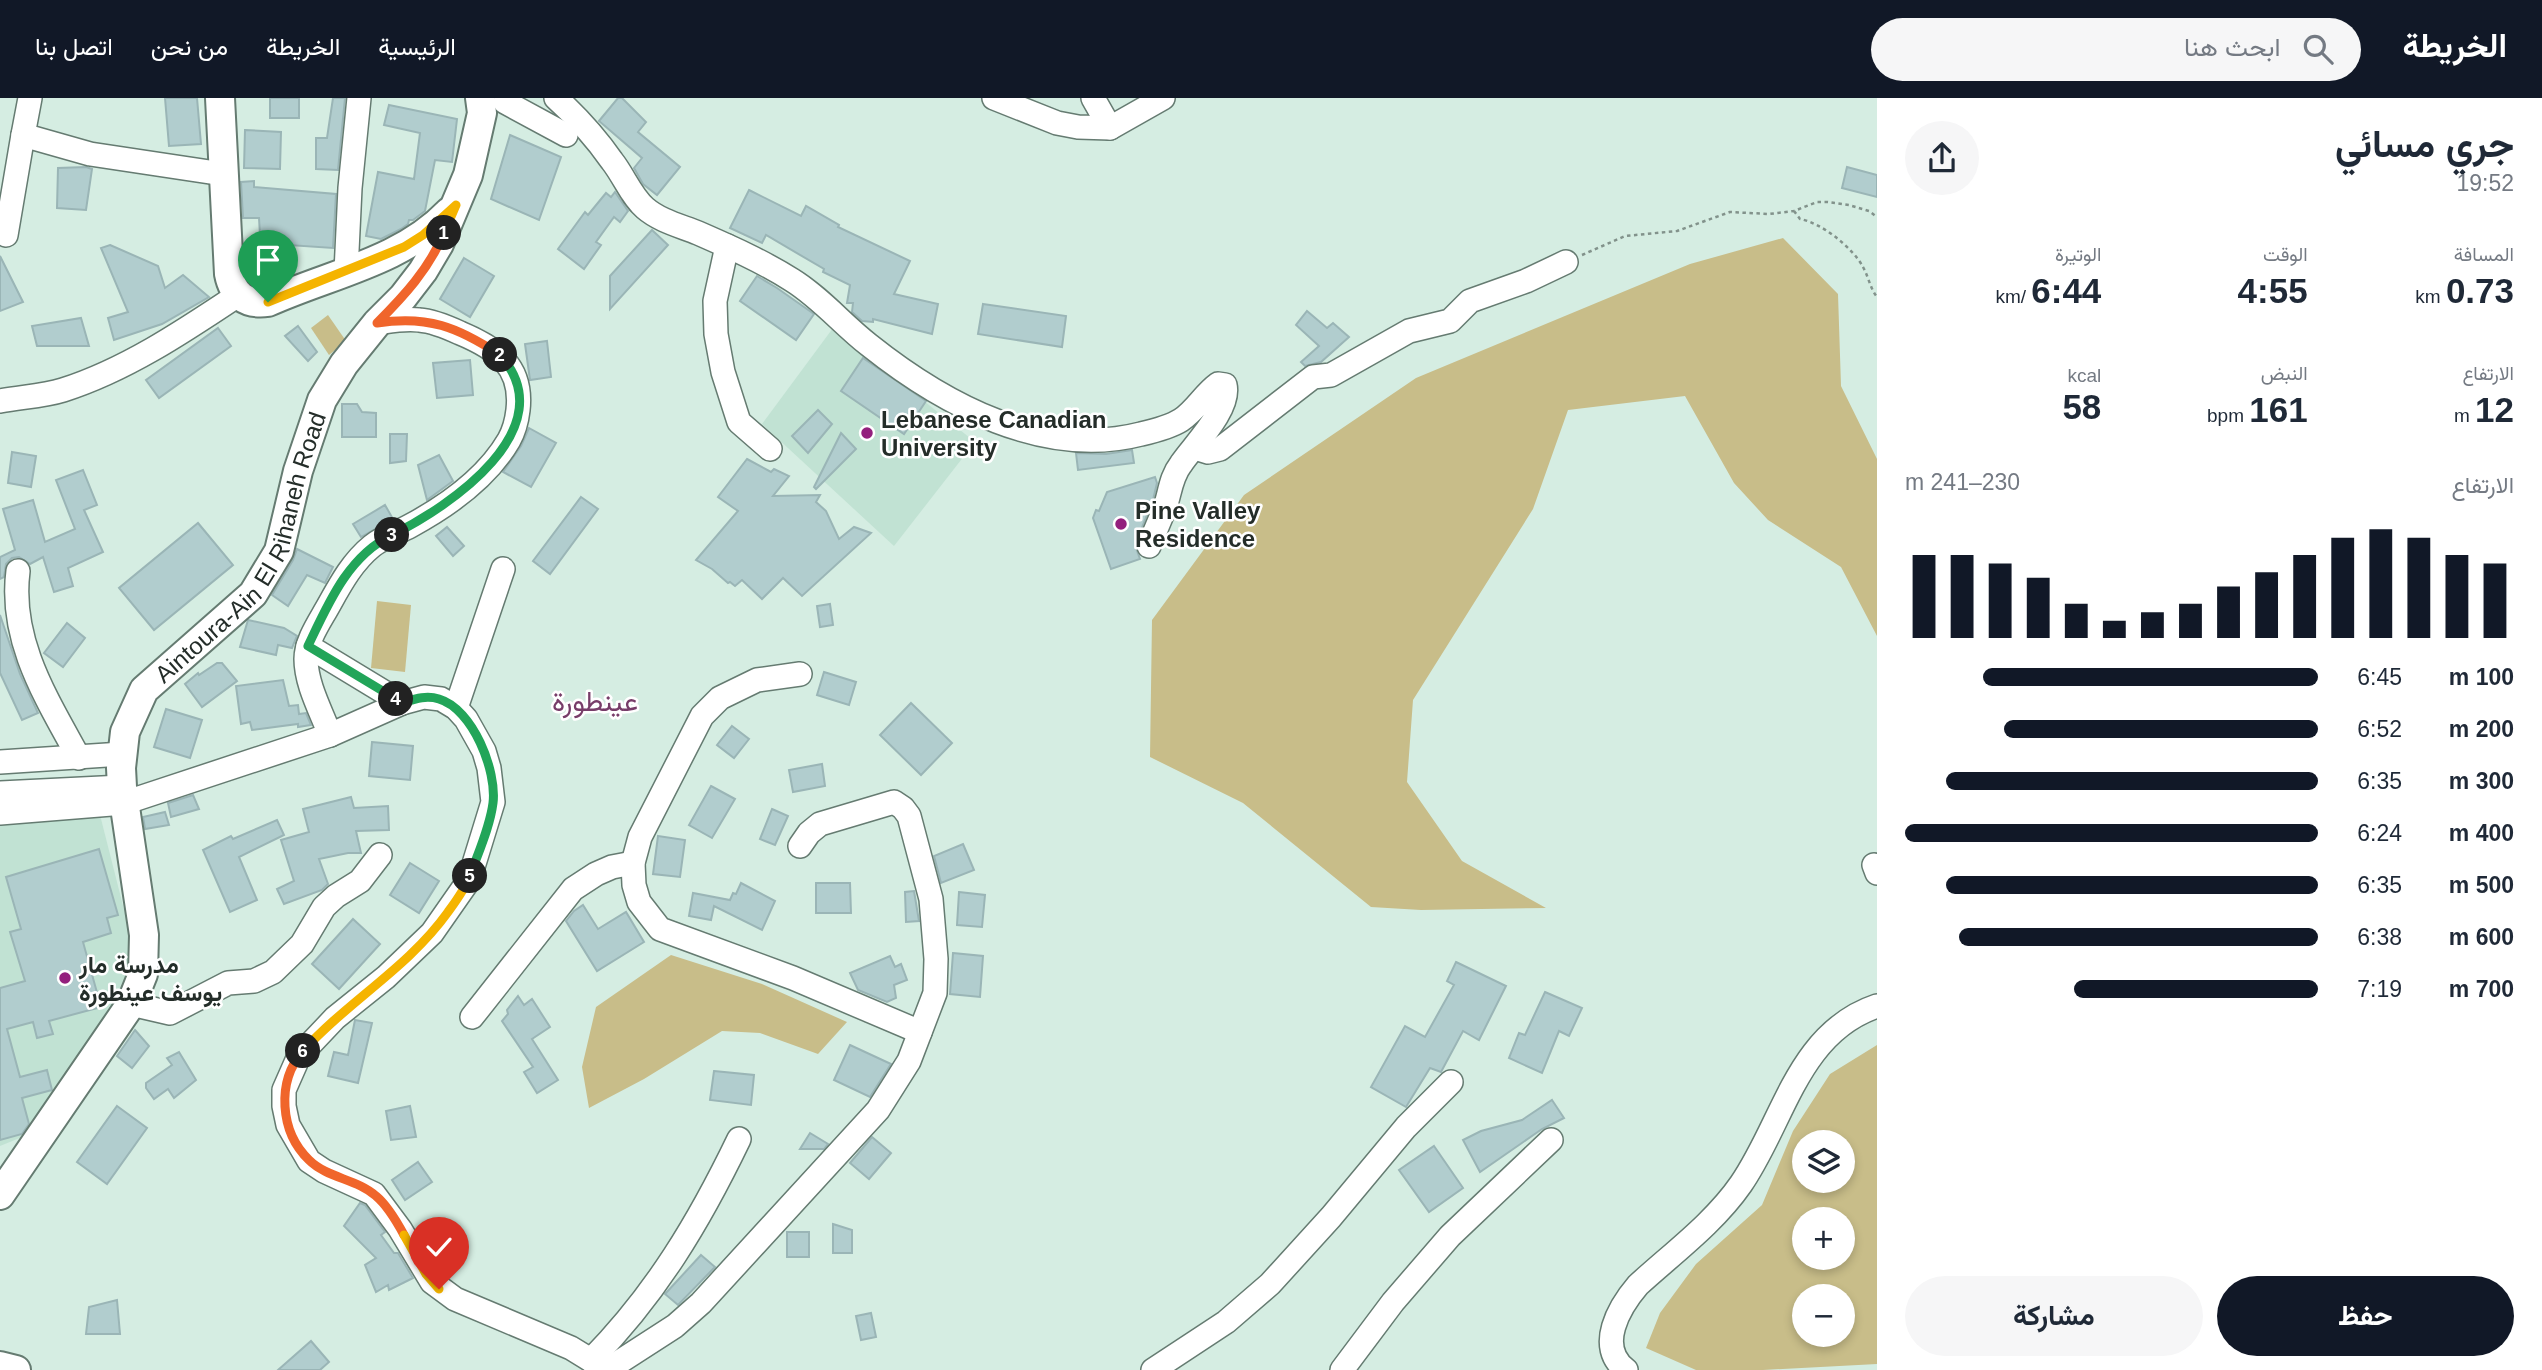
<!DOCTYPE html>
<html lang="ar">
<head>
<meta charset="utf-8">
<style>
  :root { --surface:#fff; --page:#f6f6f7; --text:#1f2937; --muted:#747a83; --accent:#111827 }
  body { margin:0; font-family:Arial,Vazirmatn,sans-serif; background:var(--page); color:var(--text); direction:rtl; height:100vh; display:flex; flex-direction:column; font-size:26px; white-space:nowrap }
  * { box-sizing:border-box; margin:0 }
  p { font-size:23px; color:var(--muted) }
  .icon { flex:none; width:38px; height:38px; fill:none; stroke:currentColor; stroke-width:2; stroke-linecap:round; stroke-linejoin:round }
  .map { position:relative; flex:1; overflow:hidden; direction:ltr }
  .drawer { display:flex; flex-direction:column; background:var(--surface); width:665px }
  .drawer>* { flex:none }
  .buttons { position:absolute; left:1792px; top:1032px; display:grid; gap:14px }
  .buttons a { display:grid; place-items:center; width:63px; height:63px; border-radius:50%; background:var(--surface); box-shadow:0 4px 10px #0003; font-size:35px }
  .pin { position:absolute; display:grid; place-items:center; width:60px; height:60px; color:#fff; margin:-72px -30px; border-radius:50% 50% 50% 0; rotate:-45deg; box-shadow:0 0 7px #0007 }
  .pin .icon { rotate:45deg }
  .km { position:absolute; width:35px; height:35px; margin:-18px; border-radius:50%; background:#222; color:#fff; font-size:19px; line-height:35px; text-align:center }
  .round { display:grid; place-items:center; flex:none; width:74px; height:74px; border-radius:37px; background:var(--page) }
  .summary { display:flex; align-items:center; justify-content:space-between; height:119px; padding:0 28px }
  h1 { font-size:38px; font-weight:700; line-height:52px }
  .figures { display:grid; grid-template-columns:repeat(3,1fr); gap:10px; height:119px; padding:7px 28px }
  .figures div { display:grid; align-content:center }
  .figures b { font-size:35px; font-weight:700 }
  .figures small { font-size:19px; font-weight:400 }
  .figures p { font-size:19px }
  .chart { height:196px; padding:14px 28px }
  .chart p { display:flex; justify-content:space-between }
  .chart svg { width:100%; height:126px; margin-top:7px; stroke:var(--accent); stroke-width:6 }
  .primary-button { display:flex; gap:14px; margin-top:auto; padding:14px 28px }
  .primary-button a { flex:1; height:80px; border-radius:42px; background:var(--accent); color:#fff; font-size:28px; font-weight:700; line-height:80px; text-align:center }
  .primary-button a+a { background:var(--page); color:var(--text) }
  ul { padding:0 28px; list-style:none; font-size:23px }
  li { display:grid; grid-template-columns:112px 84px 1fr; align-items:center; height:52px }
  li i { height:18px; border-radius:9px; background:var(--accent) }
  header { display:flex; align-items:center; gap:42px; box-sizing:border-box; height:98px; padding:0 35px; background:var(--accent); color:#fff }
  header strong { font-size:33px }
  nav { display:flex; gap:38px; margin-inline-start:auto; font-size:24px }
  .search { width:490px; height:63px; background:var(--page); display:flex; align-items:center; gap:18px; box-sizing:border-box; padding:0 24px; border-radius:38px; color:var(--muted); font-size:26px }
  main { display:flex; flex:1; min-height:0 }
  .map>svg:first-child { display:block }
</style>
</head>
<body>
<header>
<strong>الخريطة</strong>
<div class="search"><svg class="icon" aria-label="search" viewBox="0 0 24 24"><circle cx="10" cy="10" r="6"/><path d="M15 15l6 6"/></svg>ابحث هنا</div>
<nav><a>الرئيسية</a><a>الخريطة</a><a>من نحن</a><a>اتصل بنا</a></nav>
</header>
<main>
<section class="drawer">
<div class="summary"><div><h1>جري مسائي</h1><p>19:52</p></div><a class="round"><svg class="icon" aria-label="share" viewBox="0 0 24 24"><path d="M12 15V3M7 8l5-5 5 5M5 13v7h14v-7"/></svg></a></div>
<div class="figures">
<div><p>المسافة</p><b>0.73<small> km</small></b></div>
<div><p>الوقت</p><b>4:55</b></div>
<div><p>الوتيرة</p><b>6:44<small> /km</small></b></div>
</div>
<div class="figures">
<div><p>الارتفاع</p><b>12<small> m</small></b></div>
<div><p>النبض</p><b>161<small> bpm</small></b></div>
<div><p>kcal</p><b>58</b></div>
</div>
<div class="chart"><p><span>الارتفاع</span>230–241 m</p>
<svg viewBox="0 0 160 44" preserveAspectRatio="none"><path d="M5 44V15M15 44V15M25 44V18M35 44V23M45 44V32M55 44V38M65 44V35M75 44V32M85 44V26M95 44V21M105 44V15M115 44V9M125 44V6M135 44V9M145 44V15M155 44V18"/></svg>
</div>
<ul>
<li><b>100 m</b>6:45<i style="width:81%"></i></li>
<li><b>200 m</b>6:52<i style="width:76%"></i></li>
<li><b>300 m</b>6:35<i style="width:90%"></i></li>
<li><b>400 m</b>6:24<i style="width:100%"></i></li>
<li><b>500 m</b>6:35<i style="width:90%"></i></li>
<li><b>600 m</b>6:38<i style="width:87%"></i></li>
<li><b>700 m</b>7:19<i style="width:59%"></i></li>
</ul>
<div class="primary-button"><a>حفظ</a><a>مشاركة</a></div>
</section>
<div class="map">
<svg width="1877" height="1272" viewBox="0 0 1877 1272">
  <rect width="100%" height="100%" fill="#d5ede2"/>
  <!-- built -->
  <g fill="#c1e2d3">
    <path d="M833,230L975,344L894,448L762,326Z"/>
    <path d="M98,709L135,855L125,904L32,1035L0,1048V722Z"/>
  </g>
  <!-- green -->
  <g fill="#c8bd89" fill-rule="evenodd">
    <path d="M1783,140L1838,196L1841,288L1877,361V538L1841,469L1768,422L1734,385L1685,298L1568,312L1533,411L1413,602L1407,684L1462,763L1546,810L1421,812L1371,809L1243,705L1150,659L1152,522L1244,397L1416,280L1690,166Z"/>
    <path d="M328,217L346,243L329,257L311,230Z"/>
    <path d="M377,503L411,507L405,574L371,570Z"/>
    <path d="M671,857L762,886L847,924L818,956L760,935L722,933L644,981L589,1010L582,969L596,909Z"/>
    <path d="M1877,947V1266L1763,1272H1696L1646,1250L1660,1215L1696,1166L1762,1107L1793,1033L1830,976ZM1804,1045H1843V1083H1804ZM1804,1122H1843V1160H1804ZM1804,1199H1843V1237H1804Z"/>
  </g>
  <!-- building -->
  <g fill="#b1cdce" stroke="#9ab5b6" stroke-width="2">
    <path d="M165,0H197L201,46L169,48Z"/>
    <rect x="270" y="0" width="29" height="20"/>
    <path d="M333,0H345L338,72L316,71V40H327Z"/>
    <path d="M618,0H622L646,24L638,34L680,69L657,97L643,86L634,70L642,60L599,23Z"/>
    <path d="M389,7L457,21L452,64L435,62L425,113L413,122H409L408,126L401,131L381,141L366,138L378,74L414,81L420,35L384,27Z"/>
    <path d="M245,32L281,34L280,71L244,70Z"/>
    <path d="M510,37L561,59L539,122L491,101Z"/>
    <path d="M86,69L92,71L86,112L57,110L58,70Z"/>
    <path d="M1847,69L1877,77V99L1842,90Z"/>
    <path d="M254,83V89L336,96L333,150L289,147L291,170L268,172V175L251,176L250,149L260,137L259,120H243L241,84Z"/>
    <path d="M749,92L801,118L806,108L839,127L838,129L910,163L894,196L938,206L932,236L873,221V224L862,223L852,214L853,205H847L850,187L823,174L824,171L766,137L762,145L730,130Z"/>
    <path d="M615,94L628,113L620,124L614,119L596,144L601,147L584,171L558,151L585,114L588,117L606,95L611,99Z"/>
    <path d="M652,132L668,147L610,211V178Z"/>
    <path d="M110,147L158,168L165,190L183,177L209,199L162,226L114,242L108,220L128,214L101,150Z"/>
    <path d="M0,158L23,204L0,213Z"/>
    <path d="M464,160L494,178L470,219L440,201Z"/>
    <path d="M757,178L777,190L814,216L796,242L740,203Z"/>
    <path d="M983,206L1066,218L1062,249L978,236Z"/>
    <path d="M1307,213L1327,230L1333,225L1349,239L1321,264L1305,268L1301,264L1319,248L1296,227Z"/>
    <path d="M81,220L89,248H37L32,228Z"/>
    <path d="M298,228L317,254L308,263L285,238Z"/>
    <path d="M218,230L231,248L159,300L146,282Z"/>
    <path d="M547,243L551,279L530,282L525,246Z"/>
    <path d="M863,260L926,303L904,336L841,293Z"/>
    <path d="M470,262L473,297L437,300L433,265Z"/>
    <path d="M342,306H357L362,314L376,315V339H342Z"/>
    <path d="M818,312L832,326L808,355L792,338Z"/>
    <path d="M529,330L556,345L531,389L503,374L521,348Z"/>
    <path d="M841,335L856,351L816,391L814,389Z"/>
    <path d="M390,336H407L406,363L390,365Z"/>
    <path d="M1132,352L1134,365L1078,372L1076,355L1106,356Z"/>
    <path d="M12,354L36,358L31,389L8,385Z"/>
    <path d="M439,357L453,383L427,402L418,367Z"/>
    <path d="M747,361L771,374L774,371L789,378L773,398L820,397L816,404L826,413L839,441L854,429L871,435L802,498L783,480L762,501L742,482L735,488L730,484L728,485L712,471L696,462L738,413L718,399Z"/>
    <path d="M83,372L97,407L84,412L103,454L68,470L73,488L54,494L43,459L30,466L19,459L12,460L6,466L4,479L0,481V459L15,452L3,411L33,402L45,444L75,431L56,382Z"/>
    <path d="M1155,379L1157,385L1153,402L1135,447L1140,461L1111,471L1093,420L1096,412L1099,413L1107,394Z"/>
    <path d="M581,399L598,411L550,476L533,463Z"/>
    <path d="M385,407L393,421L361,439L353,426Z"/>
    <path d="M198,425L233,467L154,532L119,490Z"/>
    <path d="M447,429L464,448L453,458L436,438Z"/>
    <path d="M297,451L333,469L325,485L307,477L288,508L272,497L293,462Z"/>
    <path d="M830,506L833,527L820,529L817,508Z"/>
    <path d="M0,517L20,576L38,615L22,622L0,575Z"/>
    <path d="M248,522L284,530L297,538L292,550L278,547L276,557L240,549Z"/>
    <path d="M67,525L85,540L63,569L44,555Z"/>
    <path d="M217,565H222L237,583L202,609L185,586L198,575L199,577Z"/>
    <path d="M824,574L856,584L849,607L817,597Z"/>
    <path d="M283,582L289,608L298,607L299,616L306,615L311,627L298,629V626L252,632L250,624L241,626L236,588Z"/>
    <path d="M911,605L952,645L921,677L880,637Z"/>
    <path d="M166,611L202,622L190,660L154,649Z"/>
    <path d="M732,628L749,641L734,660L717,647Z"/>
    <path d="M372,644L413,648L410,682L369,678Z"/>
    <path d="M822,666L825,688L793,694L789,672Z"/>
    <path d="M711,688L735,701L712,740L689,727Z"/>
    <path d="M193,697L199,711L171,719L168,705Z"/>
    <path d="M351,699L354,710L388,708L389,732L356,733L361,755H348L319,761L328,786L322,792L284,806L277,791L294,783L281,742L309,734L303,711Z"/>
    <path d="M772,711L788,718L775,747L760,741Z"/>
    <path d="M165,714L169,727L145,731L143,719Z"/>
    <path d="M277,722L284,737L239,759L257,802L230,814L203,752L231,738L233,741Z"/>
    <path d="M658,738L685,742L680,779L653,776Z"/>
    <path d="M963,746L974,772L941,785L934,758Z"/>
    <path d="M99,751L118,817L107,820L111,835L83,844L101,909L49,923L53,936L37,940L33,924L7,931L20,979L47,972L52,992L22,1000L29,1026L22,1036L0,1042V890L25,883L10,834L21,831L6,779Z"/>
    <path d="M410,765L439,783L419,815L390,797Z"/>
    <path d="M741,785L775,803L762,832L714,808L711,822L689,818L693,795L730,802L733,795L736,796Z"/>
    <path d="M816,785H850L851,815H816Z"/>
    <path d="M914,793L919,823L906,824L905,794Z"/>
    <path d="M959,794L985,797L982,829L957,827Z"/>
    <path d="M583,807L598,831L626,814L644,844L597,873L566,823L574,813Z"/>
    <path d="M353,821L380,846L339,891L312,866Z"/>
    <path d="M953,855L983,858L980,899L950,896Z"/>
    <path d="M890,858L895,869L901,866L907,882L894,887L896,900L887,904L858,892L850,875Z"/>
    <path d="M1456,864L1506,888L1479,942L1463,933L1441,974L1430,970L1406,1009L1371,989L1405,928L1425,939L1454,887L1447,883Z"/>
    <path d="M1545,894L1582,910L1569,938L1559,933L1542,975L1509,960L1519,935L1525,937Z"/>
    <path d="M518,898L524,907L532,901L550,929L532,941L558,982L537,995L524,974L533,969L502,923L508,916L507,912Z"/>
    <path d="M355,922L372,925L358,985L328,978L334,954L348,957Z"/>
    <path d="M135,932L149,948L132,970L117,958Z"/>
    <path d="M850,947L891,966L870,999L834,982Z"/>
    <path d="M179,954L196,982L174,1000L168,991L154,1001L146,990V985L172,967L167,960Z"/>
    <path d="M714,973L754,977L751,1007L710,1002Z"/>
    <path d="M1552,1002L1564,1020L1542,1031L1480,1074L1463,1042L1481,1033L1522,1022Z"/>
    <path d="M117,1008L147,1030L107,1086L77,1064Z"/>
    <path d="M410,1008L416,1039L391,1042L386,1013Z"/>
    <path d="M810,1035L828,1046L824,1051H800Z"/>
    <path d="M872,1039L891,1055L869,1081L850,1065Z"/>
    <path d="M1434,1048L1463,1090L1429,1114L1399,1072Z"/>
    <path d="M418,1064L432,1084L405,1102L392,1082Z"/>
    <path d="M360,1105L365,1107L385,1134L381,1137L394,1155H398L413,1180L389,1192L388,1187L376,1194L365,1167L376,1160L344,1128Z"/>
    <path d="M833,1126L852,1132V1155H833Z"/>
    <rect x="787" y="1134" width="22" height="25"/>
    <path d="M701,1157L715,1169L678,1207L665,1196Z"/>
    <path d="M117,1202L120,1236H86L89,1209Z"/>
    <path d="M871,1215L876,1239L861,1242L856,1218Z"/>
    <path d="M311,1243L329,1264L320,1272H278Z"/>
  </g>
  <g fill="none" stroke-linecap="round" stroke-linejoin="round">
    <!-- minor casing -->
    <g stroke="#657b71" stroke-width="26">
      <g id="minor">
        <path d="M30,0L23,37L90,56L223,76"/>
        <path d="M556,0C576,18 596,40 612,63C624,78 631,98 645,110C660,123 681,128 698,135C730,149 762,163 792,182C821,200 842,226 869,247C943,306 1044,361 1141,336C1154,333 1170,329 1181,322C1196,312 1204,296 1218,286L1225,287C1231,311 1193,348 1181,366C1170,380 1170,397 1164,412C1159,424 1154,436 1149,448"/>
        <path d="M994,0L1057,25L1078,29L1110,30L1163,0"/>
        <path d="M1093,0L1110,30"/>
        <path d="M505,4L566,37"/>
        <path d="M6,137L23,37"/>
        <path d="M727,148L715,203L716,236L723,274L739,324L770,351"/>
        <path d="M346,174L350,90L359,0"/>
        <path d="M0,303C21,299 44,298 63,292C126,272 184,233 238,197"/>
        <path d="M1195,350L1208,354L1220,351L1313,279L1331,277L1409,233L1450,223L1470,203L1526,183L1566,164"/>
        <path d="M18,473C9,543 47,601 79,660"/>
        <path d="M308,548L402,605"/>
        <path d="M800,576L757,582L720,600L702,618L640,739L633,765L634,787L639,804L660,831L793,880L920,934"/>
        <path d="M456,610L503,471"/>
        <path d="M330,637C321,613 306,586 306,561C306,544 318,526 326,512C339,489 351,465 372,448C383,439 397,435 410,428C447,408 487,380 509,342C514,333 517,321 518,312C523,268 496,250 460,235C447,229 433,223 419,222C405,220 391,223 377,225"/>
        <path d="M0,664L122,656"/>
        <path d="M0,695L122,689"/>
        <path d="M0,715L124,705L330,637L402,605L424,599L441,601L456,610L466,621L484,653L489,670L493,704L469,782L432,835L386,879L335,920L299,958L284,992V1008L288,1027L309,1063L324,1073L374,1096L400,1131L432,1184L455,1201L571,1250L607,1272"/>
        <path d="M1874,767L1877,775"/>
        <path d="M131,906L170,915L228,885L254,883L273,874L302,846L324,809L336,798L360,783L380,757"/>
        <path d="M472,919L573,791L596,776L612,769L633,765"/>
        <path d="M591,1262C656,1196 699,1124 739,1041"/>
        <path d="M607,1272L675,1228L701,1205L878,1012L909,963L935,895L936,861L931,801L909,718L903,710L894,704L820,726L809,735L800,748"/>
        <path d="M1153,1272L1226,1224L1270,1186L1331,1119L1406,1029L1451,984"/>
        <path d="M1342,1272L1393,1204L1450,1138L1551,1042"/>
        <path d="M1626,1272C1595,1249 1620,1208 1638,1187C1673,1155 1714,1125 1741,1086C1784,1024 1797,935 1877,908"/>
      </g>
    </g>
    <!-- major casing -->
    <g stroke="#657b71" stroke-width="32">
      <g id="major">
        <path d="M220,0L229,176C233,197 246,207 268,204C330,176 401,164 449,114"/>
        <path id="s1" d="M0,1097L131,906L143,876L144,837L122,689L121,670L125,634L144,592L253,496L279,453L298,373L322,302L344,266L377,225L403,199L423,173L439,146L468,77L482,15L480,0"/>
        <path d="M0,1268L16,1272"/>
      </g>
    </g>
    <!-- path -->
    <g stroke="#82928b" stroke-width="2.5" stroke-dasharray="3.5 3.5" stroke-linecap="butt">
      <path d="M1794,113L1800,121C1822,125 1853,150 1863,169C1869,180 1870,190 1877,199"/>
      <path d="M1582,157L1625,138L1677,133L1730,114L1769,116L1794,113L1817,104H1828L1849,107L1869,113L1877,119"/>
    </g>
    <!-- minor -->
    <use href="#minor" stroke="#fff" stroke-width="23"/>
    <!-- major -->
    <use href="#major" stroke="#fff" stroke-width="28"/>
  </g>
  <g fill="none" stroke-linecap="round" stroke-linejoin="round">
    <!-- split-1 casing -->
    <g stroke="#fff" stroke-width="14">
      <path id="split-1" d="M268,204L404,149L423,137L456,107L444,135"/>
    </g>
    <!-- split-2 casing -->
    <g stroke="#fff" stroke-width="14">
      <path id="split-2" d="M444,135C429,171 404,198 377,225C427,217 458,229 500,257"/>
    </g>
    <!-- split-3 casing -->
    <g stroke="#fff" stroke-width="14">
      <path id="split-3" d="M392,437C449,409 566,330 500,257"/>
    </g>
    <!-- split-4 casing -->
    <g stroke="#fff" stroke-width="14">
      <path id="split-4" d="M392,437C348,458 328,506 308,548L396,601"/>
    </g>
    <!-- split-5 casing -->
    <g stroke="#fff" stroke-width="14">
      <path id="split-5" d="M396,601L402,605C415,601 426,597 439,601C473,611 497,673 493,705C490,729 478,755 470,778"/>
    </g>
    <!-- split-6 casing -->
    <g stroke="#fff" stroke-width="14">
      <path id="split-6" d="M303,953C348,903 408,870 448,814C456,803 465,791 470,778"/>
    </g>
    <!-- split-7 casing -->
    <g stroke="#fff" stroke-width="14">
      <path id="split-7" d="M303,953C276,984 280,1034 309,1062C327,1080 357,1081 376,1098C388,1108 397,1124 404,1137"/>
    </g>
    <!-- split-8 casing -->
    <g stroke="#fff" stroke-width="14">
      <path id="split-8" d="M404,1137L426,1176L439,1191"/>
    </g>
    <!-- split-1 -->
    <use href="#split-1" stroke="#f5b400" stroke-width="9"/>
    <!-- split-2 -->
    <use href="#split-2" stroke="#f0652b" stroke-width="9"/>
    <!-- split-3 -->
    <use href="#split-3" stroke="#22a559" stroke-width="9"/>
    <!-- split-4 -->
    <use href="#split-4" stroke="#22a559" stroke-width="9"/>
    <!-- split-5 -->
    <use href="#split-5" stroke="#22a559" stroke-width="9"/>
    <!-- split-6 -->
    <use href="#split-6" stroke="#f5b400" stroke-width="9"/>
    <!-- split-7 -->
    <use href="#split-7" stroke="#f0652b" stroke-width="9"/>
    <!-- split-8 -->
    <use href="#split-8" stroke="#f5b400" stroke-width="9"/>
  </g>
  <!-- markers -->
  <g fill="#931f7d" stroke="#fff" stroke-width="2.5">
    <circle cx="867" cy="335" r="7"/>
    <circle cx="1121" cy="426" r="7"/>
    <circle cx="65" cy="880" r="7"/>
  </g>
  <g text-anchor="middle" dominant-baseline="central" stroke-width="5" stroke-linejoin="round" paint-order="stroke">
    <!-- poi labels -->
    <g font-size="24" font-weight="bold" fill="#242d29" stroke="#fff" text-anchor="start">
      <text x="881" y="321">Lebanese Canadian<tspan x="881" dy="28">University</tspan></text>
      <text x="1135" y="412">Pine Valley<tspan x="1135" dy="28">Residence</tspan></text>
      <text x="79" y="866">مدرسة مار<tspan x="79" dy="28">يوسف عينطورة</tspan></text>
    </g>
    <!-- street labels -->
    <g font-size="24" fill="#242d29" stroke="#fff">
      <text stroke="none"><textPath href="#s1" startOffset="733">Aintoura-Ain El Rihaneh Road</textPath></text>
    </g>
    <!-- quarter labels -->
    <g font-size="28" fill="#773d69" stroke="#fff">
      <text x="595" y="603">عينطورة</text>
    </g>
  </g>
</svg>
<div class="buttons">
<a><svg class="icon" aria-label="layers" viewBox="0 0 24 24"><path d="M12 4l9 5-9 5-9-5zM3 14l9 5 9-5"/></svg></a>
<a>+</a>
<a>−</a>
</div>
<div class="pin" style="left:268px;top:204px;background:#1e9e55"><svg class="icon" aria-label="arrive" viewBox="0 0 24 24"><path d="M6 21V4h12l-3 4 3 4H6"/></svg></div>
<div class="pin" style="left:439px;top:1191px;background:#d93025"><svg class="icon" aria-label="check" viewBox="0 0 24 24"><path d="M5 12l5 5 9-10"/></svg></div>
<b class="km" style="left:444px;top:135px">1</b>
<b class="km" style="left:500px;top:257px">2</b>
<b class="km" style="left:392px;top:437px">3</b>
<b class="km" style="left:396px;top:601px">4</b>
<b class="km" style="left:470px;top:778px">5</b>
<b class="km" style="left:303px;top:953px">6</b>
</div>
</main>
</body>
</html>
